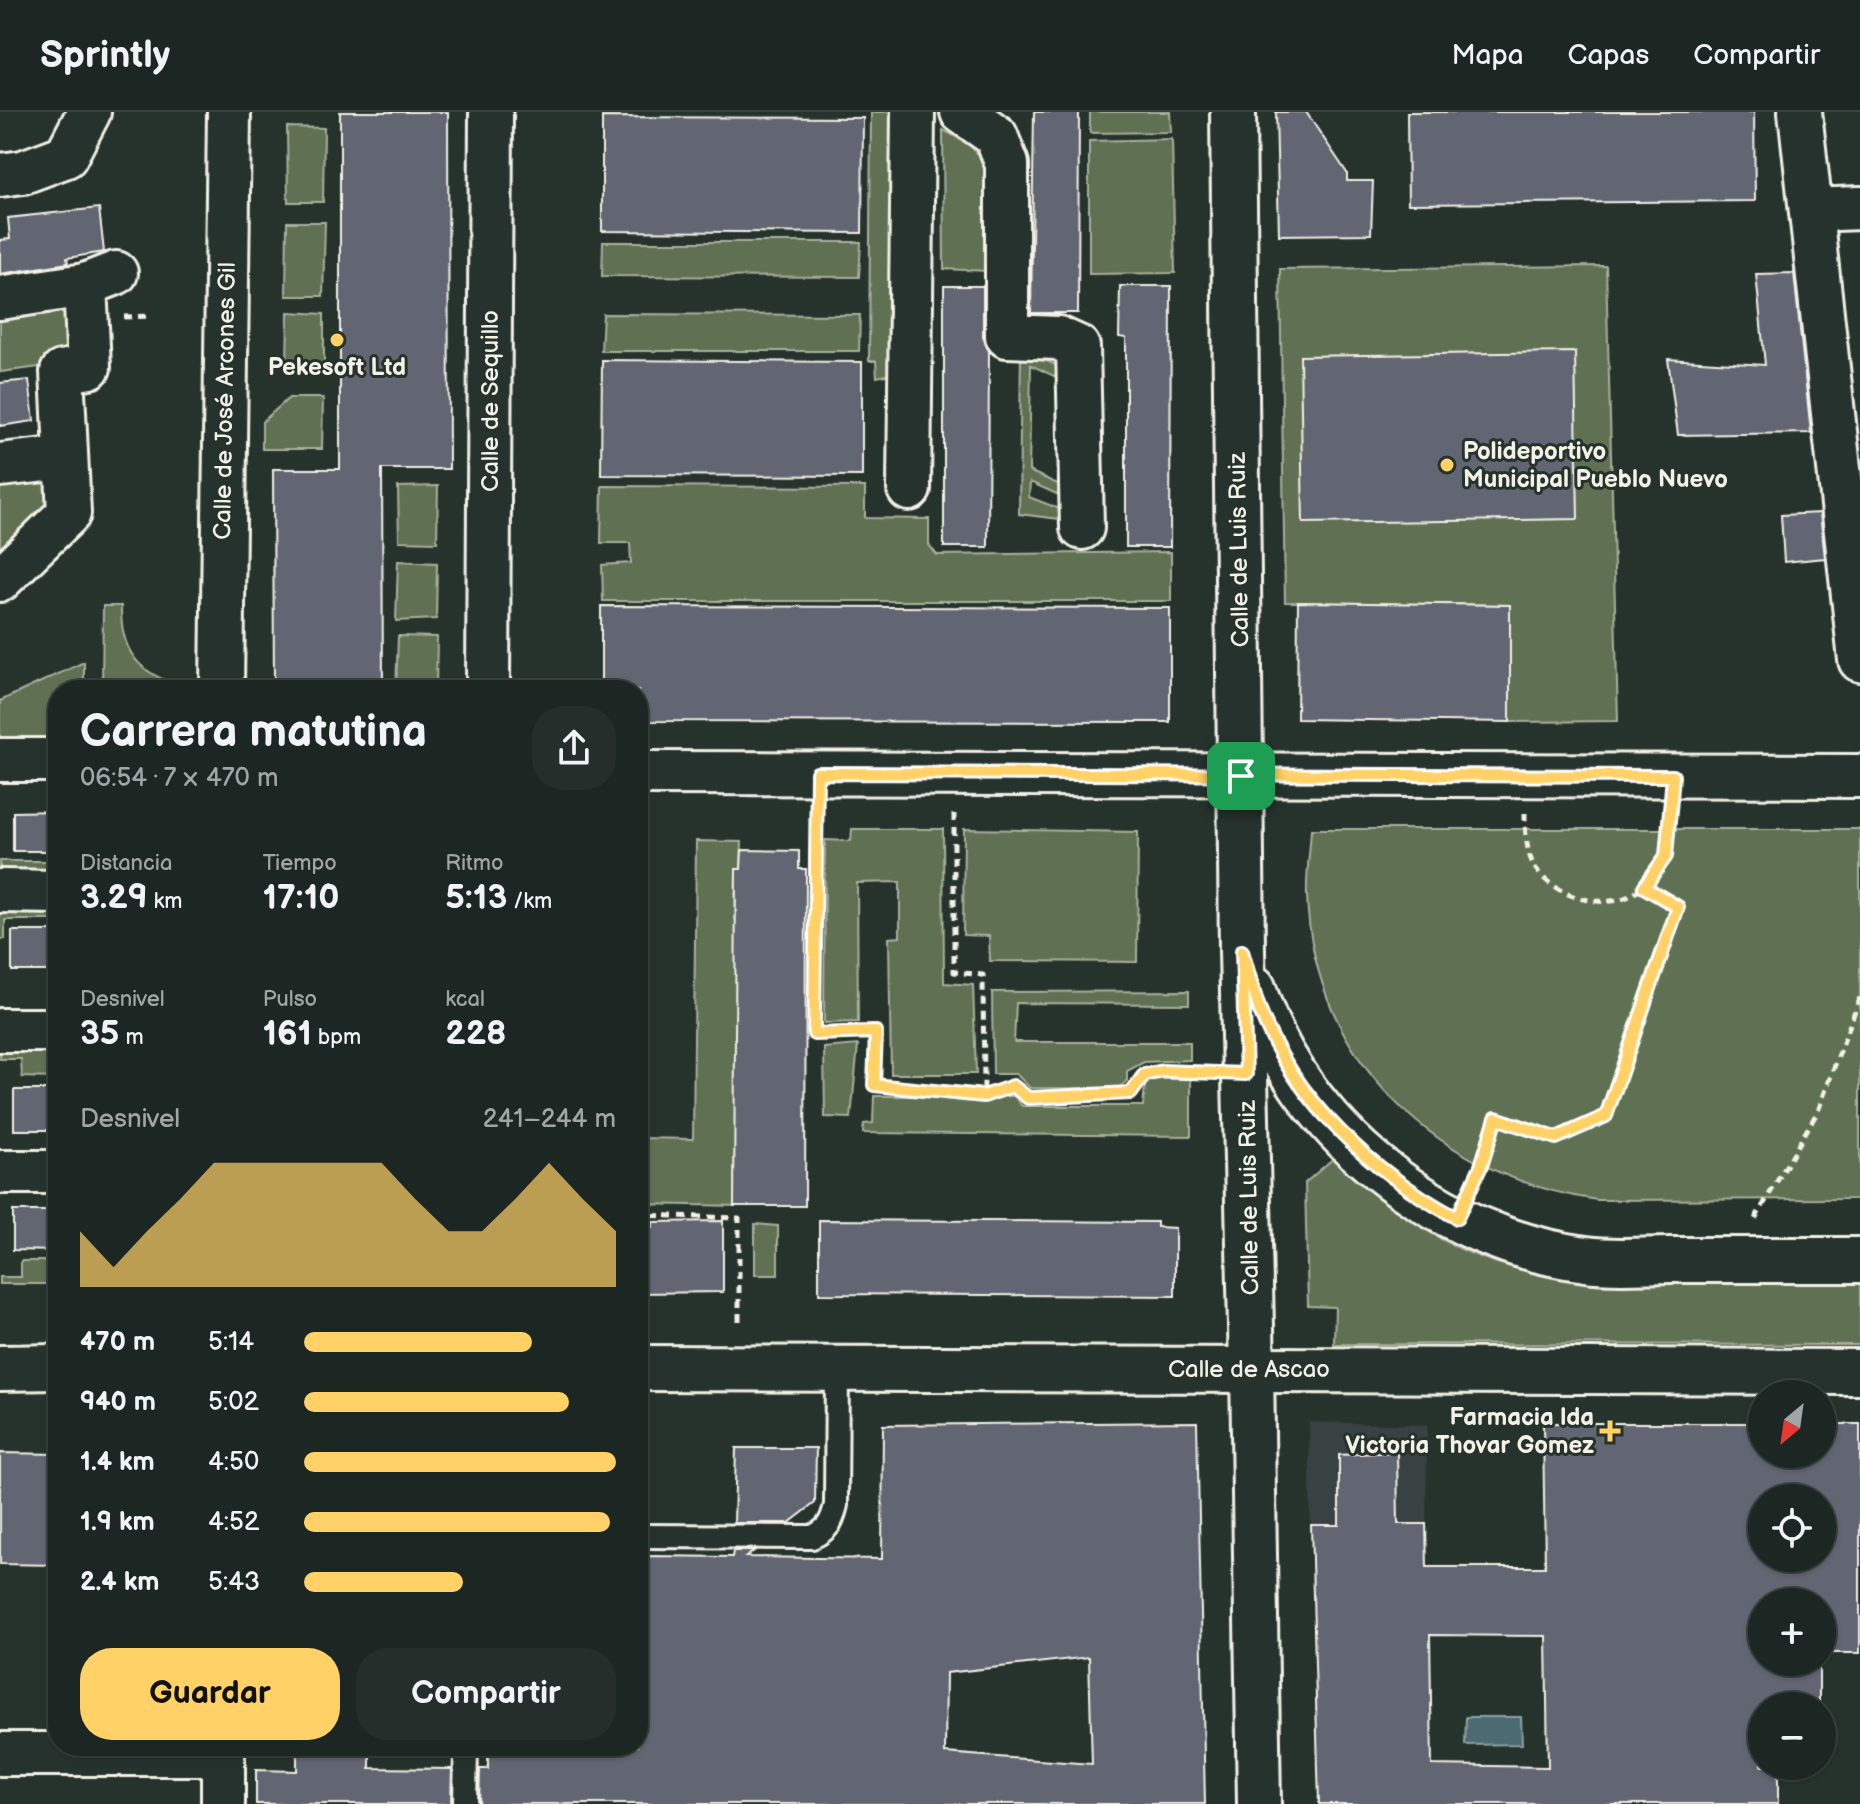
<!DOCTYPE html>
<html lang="es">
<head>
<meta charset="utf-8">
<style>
  :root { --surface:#1c2622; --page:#252e2a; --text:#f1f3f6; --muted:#a0a5a5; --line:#3a4340; --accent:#ffd166 }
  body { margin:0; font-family:"Balsamiq Sans",sans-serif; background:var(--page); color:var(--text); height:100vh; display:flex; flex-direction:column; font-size:30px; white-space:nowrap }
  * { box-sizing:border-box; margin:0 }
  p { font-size:26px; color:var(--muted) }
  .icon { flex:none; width:44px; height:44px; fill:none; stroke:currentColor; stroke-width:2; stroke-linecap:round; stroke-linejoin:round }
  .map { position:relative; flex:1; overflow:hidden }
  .panel { position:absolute; left:48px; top:568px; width:600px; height:1076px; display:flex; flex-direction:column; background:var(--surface); border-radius:32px; box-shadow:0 2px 6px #0004,0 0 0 2px var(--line) }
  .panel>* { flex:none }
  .needle { width:52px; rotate:209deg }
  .buttons { position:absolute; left:1748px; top:1268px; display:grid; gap:16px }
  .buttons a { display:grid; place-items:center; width:88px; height:88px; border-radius:50%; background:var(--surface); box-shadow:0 2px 6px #0004,0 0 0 2px var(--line); font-size:40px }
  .pin { position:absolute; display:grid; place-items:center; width:68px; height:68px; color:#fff; margin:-34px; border-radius:16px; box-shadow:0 4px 12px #0006 }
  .round { display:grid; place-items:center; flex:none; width:84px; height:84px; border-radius:32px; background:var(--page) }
  .overview { display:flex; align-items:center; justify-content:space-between; height:136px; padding:0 32px }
  h1 { font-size:44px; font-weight:600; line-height:60px }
  .stats { display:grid; grid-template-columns:repeat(3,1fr); gap:12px; height:136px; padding:8px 32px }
  .stats div { display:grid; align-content:center }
  .stats b { font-size:34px; font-weight:600 }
  .stats small { font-size:22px; font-weight:400 }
  .stats p { font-size:22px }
  .chart { height:224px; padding:16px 32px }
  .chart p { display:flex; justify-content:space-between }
  .chart svg { width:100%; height:144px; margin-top:8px; fill:var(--accent); opacity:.7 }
  .primary-button { display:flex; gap:16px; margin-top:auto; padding:16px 32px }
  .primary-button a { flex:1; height:92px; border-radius:32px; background:var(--accent); color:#111; font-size:32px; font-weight:600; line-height:92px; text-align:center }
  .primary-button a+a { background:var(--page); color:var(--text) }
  ul { padding:0 32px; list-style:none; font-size:26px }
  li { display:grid; grid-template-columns:128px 96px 1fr; align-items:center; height:60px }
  li i { height:20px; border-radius:10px; background:var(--accent) }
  header { display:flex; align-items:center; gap:48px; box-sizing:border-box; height:112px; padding:0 40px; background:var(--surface); border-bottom:2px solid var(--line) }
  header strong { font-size:38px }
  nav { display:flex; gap:44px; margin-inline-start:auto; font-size:28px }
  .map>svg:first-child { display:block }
</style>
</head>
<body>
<header>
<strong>Sprintly</strong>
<nav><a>Mapa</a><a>Capas</a><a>Compartir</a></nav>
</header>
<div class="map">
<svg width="1860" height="1692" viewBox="0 0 1860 1692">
  <rect width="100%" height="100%" fill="#26332d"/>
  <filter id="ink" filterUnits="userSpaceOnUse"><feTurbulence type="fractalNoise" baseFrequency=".0125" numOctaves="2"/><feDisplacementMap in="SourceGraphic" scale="16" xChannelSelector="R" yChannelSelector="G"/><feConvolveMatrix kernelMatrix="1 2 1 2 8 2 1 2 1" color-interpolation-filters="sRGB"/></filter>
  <g filter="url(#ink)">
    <!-- built -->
    <path fill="#384242" d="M1309,1310L1427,1313L1426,1426H1311Z"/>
    <!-- green -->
    <g fill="#5f7052" stroke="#aab09d" stroke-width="2">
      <path d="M871,0H900L890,262L877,265L876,249H869Z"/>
      <path d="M1090,0H1170L1171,20L1090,21Z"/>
      <path d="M287,15L324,16L323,90H288Z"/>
      <path d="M943,18C965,30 982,38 989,63L988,159L944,157Z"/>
      <path d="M1172,27L1175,161L1089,162V29Z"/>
      <path d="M287,110H325L323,184H286Z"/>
      <path d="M603,130H861L859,165L602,164Z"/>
      <path d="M1606,154L1618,609L1510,610V493L1285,490L1280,157Z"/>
      <path d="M80,185L87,249L0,260V195Z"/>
      <path d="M288,200L324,202V255H287Z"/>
      <path d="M603,202L860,203L859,239H601Z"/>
      <path d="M1021,237L1062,256L1058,266L1031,253L1029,359L1062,374L1064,379L1059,383L1030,370L1029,385L1060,397L1064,402L1059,407L1019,402Z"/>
      <path d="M289,286H323L322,337H262V310Z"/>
      <path d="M55,366L58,400L0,451V373Z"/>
      <path d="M438,374L437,430L399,429L398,375Z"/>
      <path d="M602,374L865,375V406L929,407V433L937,443L1171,440V489H603L602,453L631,451L630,431H601Z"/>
      <path d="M398,449L437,451L436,507L396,509Z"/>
      <path d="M103,494H121C120,548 146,565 193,578H102Z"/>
      <path d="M398,524L437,525L436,578H396Z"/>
      <path d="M84,550V578H58V638H0V589Z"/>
      <path d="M852,717H943L944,871L973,873L976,962H891L889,826L900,825V770L857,771L858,910L824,911L825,728L851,729Z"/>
      <path d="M964,717L1138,720L1137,850L990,849L989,824L963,823Z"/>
      <path d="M1311,717H1860V1087L1597,1088C1439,1065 1313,950 1307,784C1306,762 1310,739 1311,717Z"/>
      <path d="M696,729L742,730L741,757L736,758L735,807L742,808L741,1094L638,1092V1026L693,1027Z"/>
      <rect x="0" y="749" width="58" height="25"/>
      <path d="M0,785H58V808H5V827H0Z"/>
      <path d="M1189,879V892L1016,891L1014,930H1190V948L1144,950L1127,959V969L1118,977L1030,976L1016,962H993L992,880Z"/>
      <path d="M0,923H55L54,966L22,965L21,947H0Z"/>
      <path d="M858,933L851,1006L825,1005L824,936Z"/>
      <path d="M1154,967H1191V1024L863,1021L864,1012L873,1011L874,984H1014L1022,994H1143L1145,973Z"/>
      <path d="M1337,1043C1369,1074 1402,1105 1441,1127C1521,1172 1607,1170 1696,1170C1750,1170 1805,1170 1860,1170V1233L1334,1232L1335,1195L1308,1194L1305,1071Z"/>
      <path d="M755,1112L778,1114V1163H755Z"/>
      <path d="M21,1149H57L56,1172H0V1165H21Z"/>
    </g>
    <!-- water -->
    <path fill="#4b6b72" stroke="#8fa1a1" stroke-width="2" d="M1466,1605H1521L1522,1632L1465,1633Z"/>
    <!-- building -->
    <g fill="#626572" stroke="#f4f1e8" stroke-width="2" fill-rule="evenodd">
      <path d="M340,0H448L449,357H382L383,578H274L273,357H340Z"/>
      <path d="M1034,0H1079L1078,201H1031Z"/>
      <path d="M1276,0H1306L1347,61V69H1373L1371,122L1279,123Z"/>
      <path d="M1407,0H1754L1755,89L1408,92Z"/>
      <path d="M602,5L863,6L862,121L602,119Z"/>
      <path d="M99,96L104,140L67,146L68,151L0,162V128L10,127L8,106Z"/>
      <path d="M1794,161L1811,321L1678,323L1668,247L1765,253L1756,162Z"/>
      <path d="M944,174H983V224L989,239L988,435H944Z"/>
      <path d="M1120,174H1171L1170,435H1126V226L1119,225Z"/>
      <path d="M1575,240L1578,407L1303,411L1300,244Z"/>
      <path d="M602,248L862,250V364L601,363Z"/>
      <path d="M29,268L34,309L0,314V271Z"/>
      <path d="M1820,401L1825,446L1784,450L1781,403Z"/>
      <path d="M1298,490L1510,493V610L1297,607Z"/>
      <path d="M601,494L1170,496V610L638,609V578H601Z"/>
      <path d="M58,699V739H13V700Z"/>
      <path d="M742,738L799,739V757H806L805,1094H734L736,757H741Z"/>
      <rect x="12" y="819" width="46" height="40"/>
      <rect x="14" y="978" width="44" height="40"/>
      <path d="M13,1099H58V1139L13,1138Z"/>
      <path d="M819,1108L1157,1110V1115L1175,1116V1184L819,1182Z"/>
      <path d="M723,1109V1180L638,1181V1116L653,1115V1110Z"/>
      <path d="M1197,1310L1205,1692H479L480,1657H488V1634H638V1485H648V1444L732,1445L733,1439H754L746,1445L882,1447L883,1313ZM1089,1545L1092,1652L945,1641L946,1561Z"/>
      <path d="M1543,1311H1762V1342H1822V1312H1860V1541H1822V1490H1762V1550H1819V1594H1762V1654H1778V1692H1319L1311,1413H1339V1343L1397,1340L1398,1412H1426L1427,1455H1545ZM1762,1386H1822V1446H1762ZM1430,1523L1546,1524L1548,1655L1432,1653Z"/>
      <path d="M736,1336H816L815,1391L789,1411H734Z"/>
      <path d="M0,1341L58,1342V1453L0,1452Z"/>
      <path d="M297,1634H370V1656L452,1657L451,1692H256V1658L297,1659Z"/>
    </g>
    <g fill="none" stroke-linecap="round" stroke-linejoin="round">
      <!-- lane casing -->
      <g stroke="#f4f1e8" stroke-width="28">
        <g id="lane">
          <path d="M638,1424L812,1425C828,1418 832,1410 836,1393L837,1256"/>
          <path d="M465,1692L466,1634"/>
        </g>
      </g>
      <!-- street casing -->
      <g stroke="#f4f1e8" stroke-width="48">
        <g id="street">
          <path d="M962,0L996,24L1007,52V224L1058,226L1078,235L1082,416"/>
          <path d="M1800,0L1860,548"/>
          <path d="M0,63L23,60L66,44L89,0"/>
          <path d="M1811,98L1860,96"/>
          <path d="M0,186L85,173L116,161"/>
          <path d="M0,353L64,346"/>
          <path d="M909,377L913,0"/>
          <path d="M0,468L69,401L62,260L89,255L85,173"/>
          <path d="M222,578L229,0"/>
          <path d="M488,578L491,0"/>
          <path d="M0,648H58"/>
          <path d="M638,661L1860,664"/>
          <path d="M0,779L58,780"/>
          <path d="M0,918H58"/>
          <path d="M0,1060H58"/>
          <path d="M1252,1257L1259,1692"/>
          <path d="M0,1642H223"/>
          <path d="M223,1692V1634"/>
        </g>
      </g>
      <!-- secondary casing -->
      <g stroke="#f4f1e8" stroke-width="50">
        <g id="secondary">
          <path d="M1233,0L1242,839L1252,1257"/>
          <path d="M1253,876C1297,1018 1440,1129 1586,1147C1613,1151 1643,1148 1671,1148C1734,1148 1797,1148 1860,1148"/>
          <path d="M0,1256L58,1255"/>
          <path d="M638,1256L1860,1260"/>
        </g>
      </g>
      <!-- path -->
      <g stroke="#f4f1e8" stroke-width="5" stroke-dasharray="8 6" stroke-linecap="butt">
        <path d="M124,205L150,204"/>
        <path d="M816,700L814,922L876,920L874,973L984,984L1013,974L1028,986L1131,981L1144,963L1163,959L1205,960"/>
        <path d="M1525,701C1525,716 1526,736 1532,750C1539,766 1557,778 1573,784C1637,805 1666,762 1670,704"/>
        <path d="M954,702V860L983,863L984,984"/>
        <path d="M1474,1069L1496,1006L1556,1026L1606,1004L1678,795L1644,775"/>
        <path d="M638,1103L739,1106V1215"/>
        <path d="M1755,1107L1818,999L1860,885"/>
      </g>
      <!-- lane -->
      <use href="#lane" stroke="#26332d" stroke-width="22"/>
      <!-- street -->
      <use href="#street" stroke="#26332d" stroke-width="42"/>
      <!-- secondary -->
      <use href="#secondary" stroke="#26332d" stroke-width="44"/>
    </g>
  </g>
  <g fill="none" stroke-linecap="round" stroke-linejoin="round" filter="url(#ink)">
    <!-- route casing -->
    <g stroke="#fff" stroke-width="16">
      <path id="route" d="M817,661L1673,664L1666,744L1644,775L1678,795L1606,1004L1556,1026L1496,1006L1481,1054L1457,1106C1373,1061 1295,989 1260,899C1253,879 1248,859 1242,839L1246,962L1163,959L1144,963L1131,981L1028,986L1013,974L984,984L874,973L876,920L814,922Z"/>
    </g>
    <!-- route -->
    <use href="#route" stroke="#ffd166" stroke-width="10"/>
  </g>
  <!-- markers -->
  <g fill="#ffd166" stroke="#26332d" stroke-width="3">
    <circle cx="337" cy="228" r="8"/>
    <circle cx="1447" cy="353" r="8"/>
    <path d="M1606 1307h8v8h8v8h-8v8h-8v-8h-8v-8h8z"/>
  </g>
  <g text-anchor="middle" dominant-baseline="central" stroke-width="6" stroke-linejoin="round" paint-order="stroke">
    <!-- poi labels -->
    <g font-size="24" font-weight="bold" fill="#f4f1e8" stroke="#26332d">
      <text x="337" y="255">Pekesoft Ltd</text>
      <text x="1463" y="339" text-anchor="start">Polideportivo<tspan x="1463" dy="28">Municipal Pueblo Nuevo</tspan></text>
      <text x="1594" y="1305" text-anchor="end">Farmacia lda<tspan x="1594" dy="28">Victoria Thovar Gomez</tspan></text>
    </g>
    <!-- street labels -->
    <g font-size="24" fill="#f4f1e8" stroke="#26332d">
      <text transform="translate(225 289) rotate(-89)">Calle de José Arcones Gil</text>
      <text transform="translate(490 289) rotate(-90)">Calle de Sequillo</text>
      <text transform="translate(1239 438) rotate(-91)">Calle de Luis Ruiz</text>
      <text transform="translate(1249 1086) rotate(-91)">Calle de Luis Ruiz</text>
      <text x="1249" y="1257">Calle de Ascao</text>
    </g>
  </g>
</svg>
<div class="buttons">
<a><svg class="needle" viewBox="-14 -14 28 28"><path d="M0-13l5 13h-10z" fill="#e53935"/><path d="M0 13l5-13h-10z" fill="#a0a5a5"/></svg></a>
<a><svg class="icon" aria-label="locate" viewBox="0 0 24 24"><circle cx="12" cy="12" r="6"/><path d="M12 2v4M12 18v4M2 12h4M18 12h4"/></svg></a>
<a>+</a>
<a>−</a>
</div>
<div class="pin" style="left:1241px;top:664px;background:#1e9e55"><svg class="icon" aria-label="arrive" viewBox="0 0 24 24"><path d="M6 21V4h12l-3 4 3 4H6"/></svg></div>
<section class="panel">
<div class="overview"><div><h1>Carrera matutina</h1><p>06:54 · 7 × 470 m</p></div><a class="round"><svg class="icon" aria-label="share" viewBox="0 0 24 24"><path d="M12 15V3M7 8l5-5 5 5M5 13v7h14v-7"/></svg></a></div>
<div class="stats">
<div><p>Distancia</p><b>3.29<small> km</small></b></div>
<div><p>Tiempo</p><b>17:10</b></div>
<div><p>Ritmo</p><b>5:13<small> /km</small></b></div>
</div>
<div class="stats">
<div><p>Desnivel</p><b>35<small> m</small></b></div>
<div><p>Pulso</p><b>161<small> bpm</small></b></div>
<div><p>kcal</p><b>228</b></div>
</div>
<div class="chart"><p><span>Desnivel</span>241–244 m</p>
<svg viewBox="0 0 160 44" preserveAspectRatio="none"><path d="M0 44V27L10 38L20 27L30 17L40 6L50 6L60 6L70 6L80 6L90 6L100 17L110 27L120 27L130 17L140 6L150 17L160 27V44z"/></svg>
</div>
<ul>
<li><b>470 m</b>5:14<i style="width:73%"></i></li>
<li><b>940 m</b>5:02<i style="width:85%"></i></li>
<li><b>1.4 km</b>4:50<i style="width:100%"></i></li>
<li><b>1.9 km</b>4:52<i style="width:98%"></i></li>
<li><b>2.4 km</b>5:43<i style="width:51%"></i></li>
</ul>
<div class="primary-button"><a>Guardar</a><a>Compartir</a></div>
</section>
</div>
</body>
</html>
